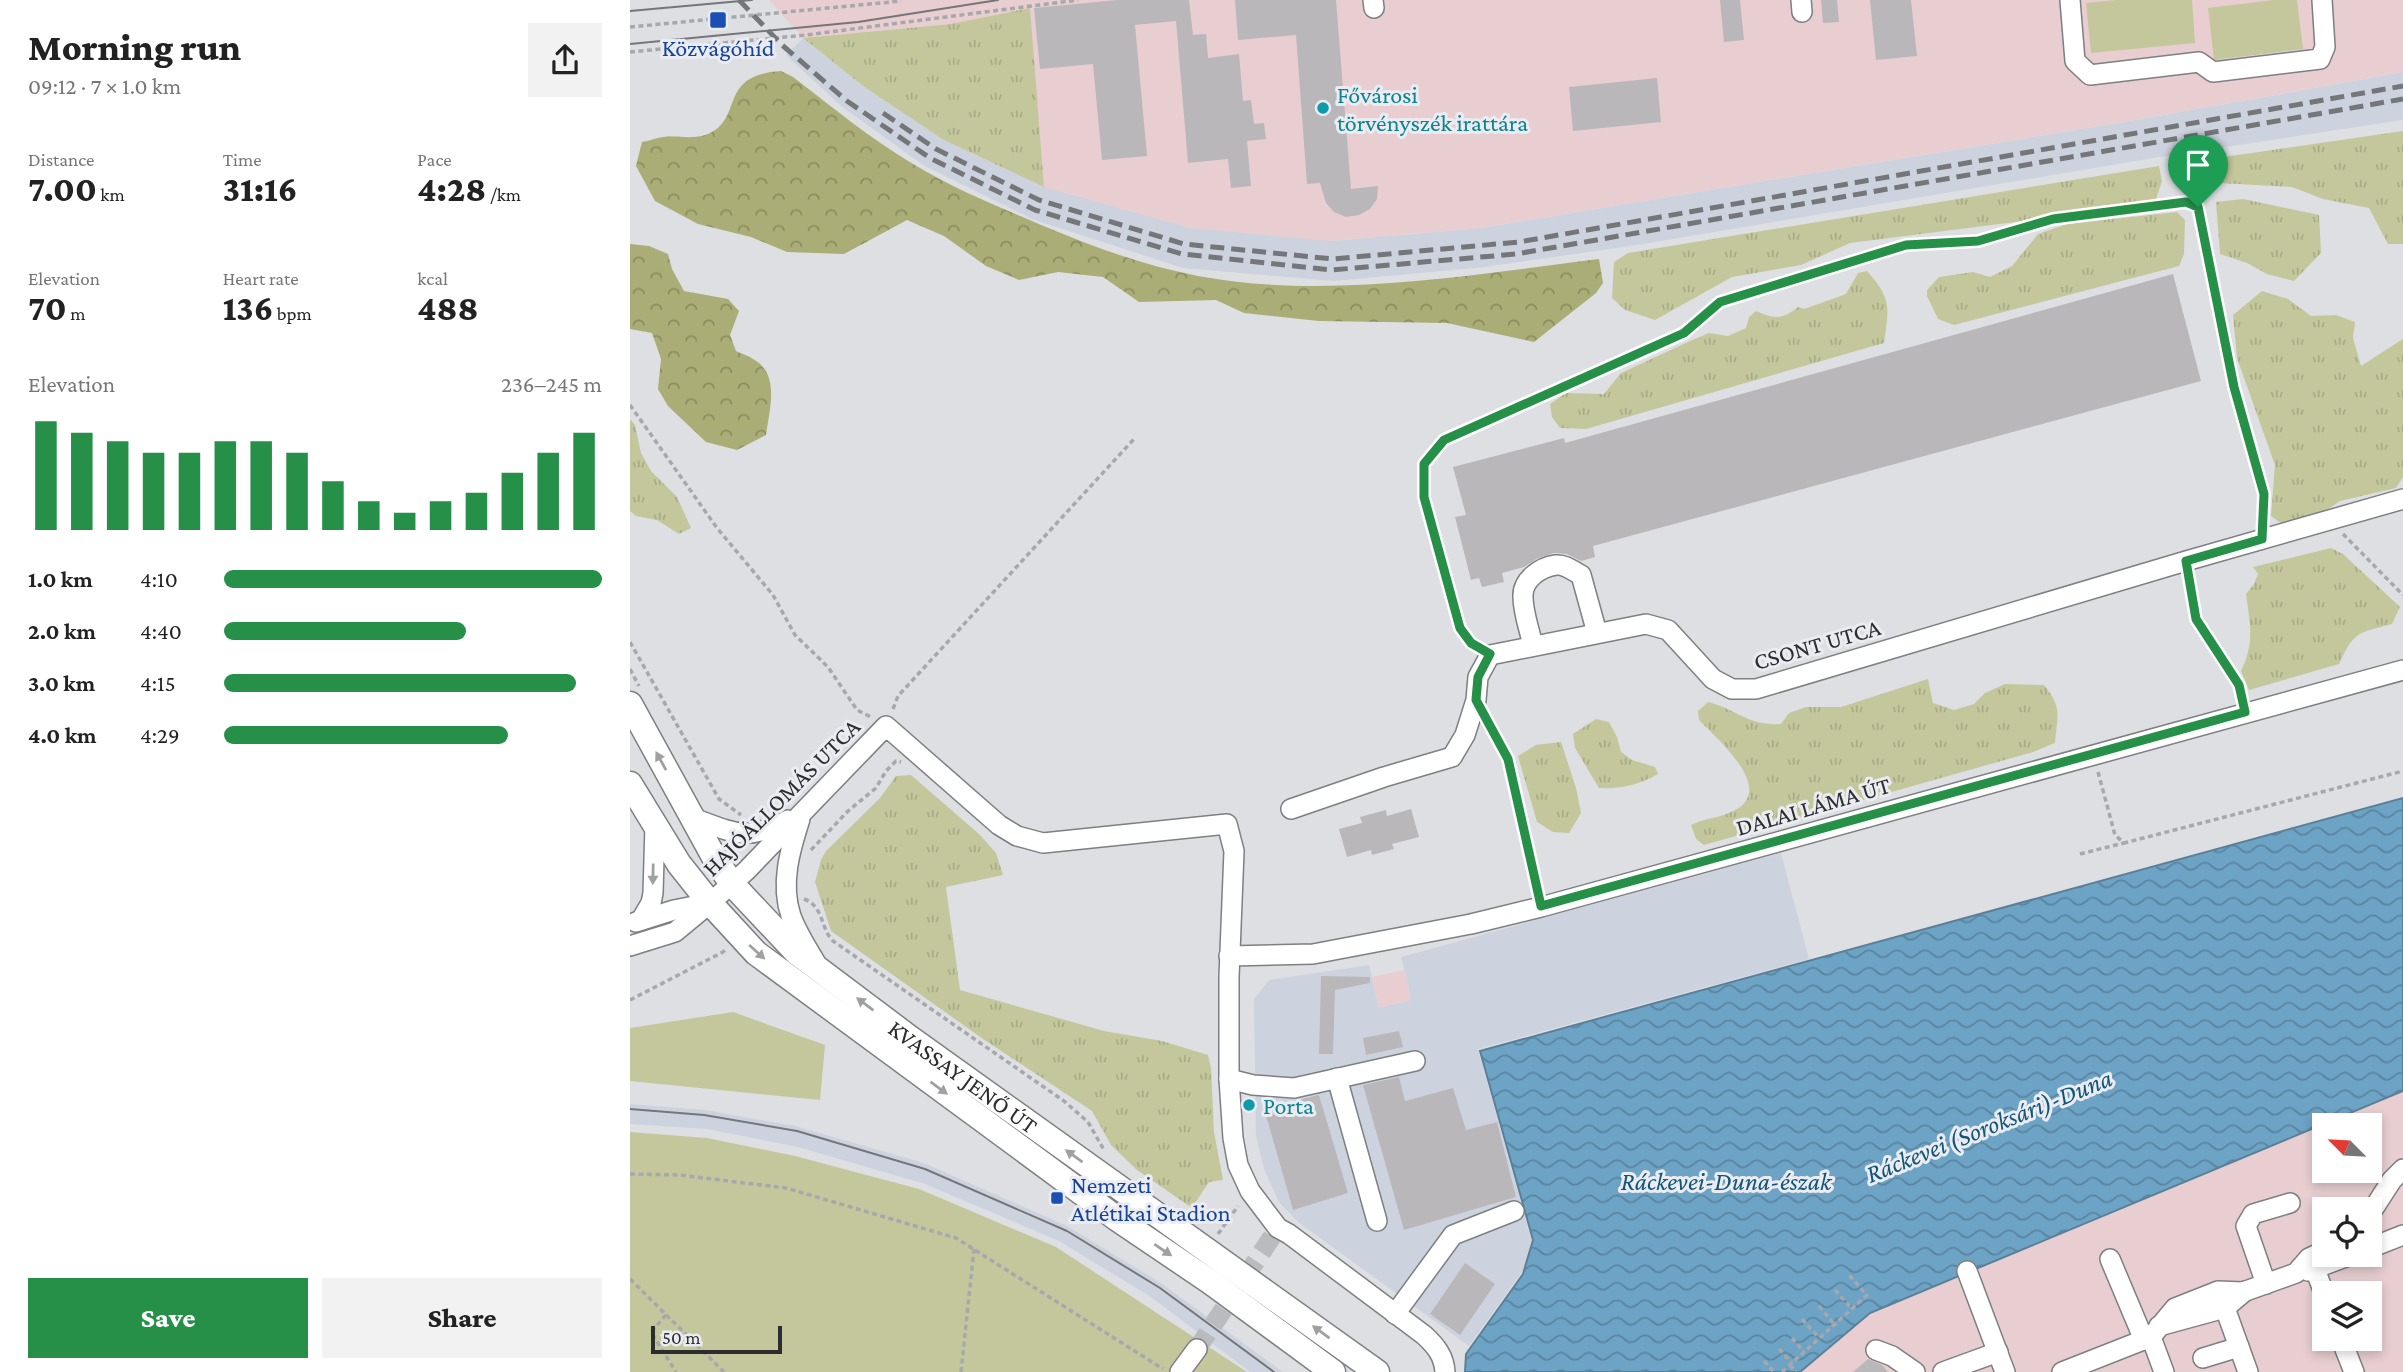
<!DOCTYPE html>
<html lang="en">
<head>
<meta charset="utf-8">
<style>
  :root { --surface:#fff; --page:#f2f2f2; --text:#222; --muted:#767676; --accent:#269048 }
  body { margin:0; font-family:"Crimson Pro",serif; background:var(--page); color:var(--text); height:100vh; display:flex; flex-direction:column; font-size:26px; white-space:nowrap }
  * { box-sizing:border-box; margin:0 }
  p { font-size:23px; color:var(--muted) }
  .icon { flex:none; width:38px; height:38px; fill:none; stroke:currentColor; stroke-width:2; stroke-linecap:round; stroke-linejoin:round }
  .map { position:relative; flex:1; overflow:hidden }
  .panel { display:flex; flex-direction:column; background:var(--surface); width:630px }
  .panel>* { flex:none }
  .needle { width:46px; rotate:294deg }
  .buttons { position:absolute; left:1682px; top:1113px; display:grid; gap:14px }
  .buttons a { display:grid; place-items:center; width:70px; height:70px; border-radius:0px; background:var(--surface); box-shadow:0 4px 10px #0003; font-size:35px }
  .scale { position:absolute; left:21px; bottom:18px; width:131px; box-sizing:border-box; padding-left:7px; border:4px solid #2d2d2f; border-top:0; font-size:19px; line-height:24px; white-space:nowrap; color:#2d2d2f; -webkit-text-stroke:5px #eaecf1; paint-order:stroke }
  .pin { position:absolute; display:grid; place-items:center; width:60px; height:60px; color:#fff; margin:-72px -30px; border-radius:50% 50% 50% 0; rotate:-45deg; box-shadow:0 0 7px #0007 }
  .pin .icon { rotate:45deg }
  .round { display:grid; place-items:center; flex:none; width:74px; height:74px; border-radius:0px; background:var(--page) }
  .headline { display:flex; align-items:center; justify-content:space-between; height:119px; padding:0 28px }
  h1 { font-size:38px; font-weight:800; line-height:52px }
  .metrics { display:grid; grid-template-columns:repeat(3,1fr); gap:10px; height:119px; padding:7px 28px }
  .metrics div { display:grid; align-content:center }
  .metrics b { font-size:35px; font-weight:800 }
  .metrics small { font-size:19px; font-weight:400 }
  .metrics p { font-size:19px }
  .chart { height:196px; padding:14px 28px }
  .chart p { display:flex; justify-content:space-between }
  .chart svg { width:100%; height:126px; margin-top:7px; stroke:var(--accent); stroke-width:6 }
  .cta { display:flex; gap:14px; margin-top:auto; padding:14px 28px }
  .cta a { flex:1; height:80px; border-radius:0px; background:var(--accent); color:#fff; font-size:28px; font-weight:800; line-height:80px; text-align:center }
  .cta a+a { background:var(--page); color:var(--text) }
  ul { padding:0 28px; list-style:none; font-size:23px }
  li { display:grid; grid-template-columns:112px 84px 1fr; align-items:center; height:52px }
  li i { height:18px; border-radius:9px; background:var(--accent) }
  main { display:flex; flex:1; min-height:0 }
  .map>svg:first-child { display:block }
</style>
</head>
<body>
<main>
<section class="panel">
<div class="headline"><div><h1>Morning run</h1><p>09:12 · 7 × 1.0 km</p></div><a class="round"><svg class="icon" aria-label="share" viewBox="0 0 24 24"><path d="M12 15V3M7 8l5-5 5 5M5 13v7h14v-7"/></svg></a></div>
<div class="metrics">
<div><p>Distance</p><b>7.00<small> km</small></b></div>
<div><p>Time</p><b>31:16</b></div>
<div><p>Pace</p><b>4:28<small> /km</small></b></div>
</div>
<div class="metrics">
<div><p>Elevation</p><b>70<small> m</small></b></div>
<div><p>Heart rate</p><b>136<small> bpm</small></b></div>
<div><p>kcal</p><b>488</b></div>
</div>
<div class="chart"><p><span>Elevation</span>236–245 m</p>
<svg viewBox="0 0 160 44" preserveAspectRatio="none"><path d="M5 44V6M15 44V10M25 44V13M35 44V17M45 44V17M55 44V13M65 44V13M75 44V17M85 44V27M95 44V34M105 44V38M115 44V34M125 44V31M135 44V24M145 44V17M155 44V10"/></svg>
</div>
<ul>
<li><b>1.0 km</b>4:10<i style="width:100%"></i></li>
<li><b>2.0 km</b>4:40<i style="width:64%"></i></li>
<li><b>3.0 km</b>4:15<i style="width:93%"></i></li>
<li><b>4.0 km</b>4:29<i style="width:75%"></i></li>
</ul>
<div class="cta"><a>Save</a><a>Share</a></div>
</section>
<div class="map">
<svg width="1773" height="1372" viewBox="0 0 1773 1372">
  <defs>
    <pattern id="grass-tufts" width="24" height="20" patternUnits="userSpaceOnUse" patternTransform="scale(1.75)"><rect width="24" height="20" fill="#c4c79c"/><path d="M3 7l-1-3M5 7V3M7 7l1-3M15 17l-1-3M17 17v-4M19 17l1-3" fill="none" stroke="#a9ab87"/></pattern>
    <pattern id="forest-crowns" width="20" height="18" patternUnits="userSpaceOnUse" patternTransform="scale(1.75)"><rect width="20" height="18" fill="#aaad75"/><path d="M2 6a3 3 0 1 1 6 0M12 15a3 3 0 1 1 6 0" fill="none" stroke="#8b8d60"/></pattern>
    <pattern id="water-waves" width="16" height="10" patternUnits="userSpaceOnUse" patternTransform="scale(1.75)"><rect width="16" height="10" fill="#6da3c5"/><path d="M0 5q4-4 8 0t8 0" fill="none" stroke="#5a85a0"/></pattern>
  </defs>
  <rect width="100%" height="100%" fill="#dddfe3"/>
  <!-- built -->
  <g fill="#cdd3de">
    <path d="M173,38L233,86L312,139L414,187L701,241L851,228L1511,119L1773,72V120L1517,159L1007,245L855,267L704,281L553,268L402,219L293,165L211,106L156,55Z"/>
    <path d="M1151,853L1179,959L848,1049L901,1239L898,1258L892,1272L839,1346L668,1222L649,1202L634,1169L626,1136L624,999L639,980L739,965L749,1007L781,1000L771,957Z"/>
    <path d="M0,1104L75,1110L165,1126L294,1163L437,1226L531,1283L653,1372H620L521,1297L429,1241L295,1184L168,1147L77,1129L0,1124Z"/>
  </g>
  <!-- industrial -->
  <g fill="#e8ced1" fill-rule="evenodd">
    <path d="M139,0H1773V72L1511,119L851,228L701,241L560,228L414,187L399,9L321,24L173,38Z"/>
    <path d="M774,970L781,1000L749,1008L742,977Z"/>
    <path d="M1773,1091V1372H1170L1240,1313ZM1694,1125H1740V1171H1694ZM1694,1209H1740V1255H1694ZM1694,1293H1740V1339H1694Z"/>
  </g>
  <!-- grass -->
  <g fill="url(#grass-tufts)">
    <path d="M400,8L414,187L312,139L233,86L173,38L321,24Z"/>
    <path d="M1773,131V244H1758L1739,208L1693,199L1662,187L1570,182L1562,172L1573,160Z"/>
    <path d="M1529,166L1532,181L1526,199L1393,221L1220,243L1171,265L1102,277L1025,320L995,310L982,298L984,262L998,253Z"/>
    <path d="M1613,199L1689,215L1691,253L1664,281L1637,274L1617,263L1590,254L1586,202Z"/>
    <path d="M1547,212L1555,220L1554,254L1549,266L1324,325L1308,319L1297,296V290L1309,277L1343,272L1360,277L1382,266L1408,234L1437,224Z"/>
    <path d="M1237,271C1262,299 1259,307 1254,343L956,429L930,428L922,417L920,404L936,393L974,394L991,373L1060,341L1079,333L1098,336L1116,328L1119,317L1126,311C1144,319 1152,320 1168,307L1174,309L1216,294L1228,273Z"/>
    <path d="M1632,291L1658,299L1681,316L1706,315L1725,322L1723,338L1731,366L1773,339V477L1766,488L1710,501L1697,510L1655,526L1641,516L1645,465L1607,358L1603,315Z"/>
    <path d="M0,419L5,425L11,453L21,471L47,497L61,528L49,534L27,520L6,516L0,511Z"/>
    <path d="M1701,548L1713,554L1770,607L1762,624C1728,633 1724,631 1709,664L1619,690L1611,671C1625,642 1620,624 1616,594L1624,584L1628,574L1623,567Z"/>
    <path d="M1298,679L1303,703L1324,710L1344,704L1355,693L1375,684L1414,685C1433,708 1427,716 1425,743L1403,752L1074,845L1066,839L1061,825C1075,818 1090,818 1103,811C1148,790 1087,739 1069,720L1068,711L1078,702C1108,710 1118,726 1151,724L1159,713L1176,707H1211Z"/>
    <path d="M966,719L979,722L987,737L991,752L1002,760L1025,767L1028,774C1008,785 992,789 969,788L945,748L943,734Z"/>
    <path d="M931,742L946,788L951,813L939,833L923,832L907,822L888,756L906,745Z"/>
    <path d="M281,775L349,834L366,853L373,875L316,887L330,990L474,1031L532,1041L578,1055L581,1068L584,1132L593,1180L579,1182L562,1208L507,1170L481,1145L462,1111L353,1039L201,931L185,882L191,860L196,851L250,798L266,776Z"/>
  </g>
  <!-- forest -->
  <g fill="url(#forest-crowns)">
    <path d="M151,71L163,77C202,107 241,139 283,164C316,184 352,200 388,215C445,240 506,264 568,276C694,300 843,275 969,259L973,283L966,293L904,342L817,323L689,321L614,313L586,300L509,302L473,277L428,272L389,280L356,266L314,236L277,220L214,254L157,252L121,237L68,224L25,201L6,166L12,142C19,141 26,138 33,137C51,135 65,141 82,132C113,114 89,75 151,71Z"/>
    <path d="M0,244L19,246L38,254L42,269L54,291L98,299L109,311L100,335L106,351C112,354 120,356 126,361C150,376 139,412 136,435L107,450L76,442L38,406L28,389L31,359L22,333L0,329Z"/>
  </g>
  <!-- green -->
  <g fill="#c4c79c">
    <path d="M1486,0H1562L1565,43L1461,53L1456,3Z"/>
    <path d="M1644,0H1667L1673,49L1584,60L1578,8Z"/>
    <path d="M103,1012L195,1045L190,1100L0,1081V1028Z"/>
    <path d="M0,1132L77,1138L165,1156L289,1189L426,1247L617,1372H0Z"/>
  </g>
  <!-- water -->
  <path fill="url(#water-waves)" stroke="#5a8098" stroke-width="2" d="M1773,798V1091L1240,1313L1170,1372H835L836,1354L893,1274L903,1240L850,1051Z"/>
  <!-- building -->
  <g fill="#bab7ba">
    <path d="M487,0H559L563,35L576,34L578,58L609,54L613,101L621,100L624,124L634,123L636,139L617,141L621,186L601,188L598,159L558,163L546,21L505,25L517,156L472,160L463,64L410,69L404,8Z"/>
    <path d="M605,0H706L721,189L748,186L747,199L740,209L729,215L716,217L704,212L696,203L690,183L677,184L666,35L608,40Z"/>
    <path d="M1090,0H1110L1114,40L1094,42Z"/>
    <path d="M1191,0H1207L1209,22L1193,23Z"/>
    <path d="M1240,0H1281L1287,56L1246,60Z"/>
    <path d="M1027,78L1031,122L943,131L939,87Z"/>
    <path d="M1543,274L1571,381L963,546L965,557L951,561L937,554L924,553L908,558L894,567L872,573L874,582L852,587L849,578L841,580L825,517L836,515L823,467L934,438L935,443Z"/>
    <path d="M781,809L789,837L762,844L764,849L742,855L741,850L717,857L709,829L732,823L730,817L756,810L757,816Z"/>
    <path d="M691,976L740,977V983L705,990L703,1054H689Z"/>
    <path d="M769,1031L773,1047L736,1055L733,1038Z"/>
    <path d="M769,1077L775,1101L823,1088L836,1130L867,1122L886,1197L774,1230L733,1085Z"/>
    <path d="M689,1095L718,1193L663,1210L634,1108Z"/>
    <path d="M835,1263L865,1284L830,1335L800,1314Z"/>
    <path d="M1238,1359L1252,1365L1258,1372H1223Z"/>
  </g>
  <g fill="none" stroke-linecap="round" stroke-linejoin="round">
    <!-- minor-tunnel -->
    <path stroke="#babbbf" stroke-width="19" stroke-dasharray="19 10" stroke-linecap="butt" d="M567,1349L648,1228"/>
    <!-- minor casing -->
    <g stroke="#7d7f82" stroke-width="22">
      <g id="minor">
        <path d="M743,0L744,8"/>
        <path d="M1171,0L1172,12"/>
        <path d="M1440,0L1445,61L1460,75L1569,62L1583,72L1690,59L1695,47L1692,0"/>
        <path d="M903,646C900,631 893,613 893,597C892,580 910,567 926,565C935,564 943,571 951,575L967,633"/>
        <path d="M661,809L754,777L822,757L835,735L846,700L848,677L860,655L1016,624L1038,630L1083,679L1102,689H1126L1556,561L1773,499"/>
        <path d="M63,818C104,833 117,842 158,820"/>
        <path d="M170,819C160,850 150,884 161,916C167,933 178,949 187,965"/>
        <path d="M11,920L21,903L23,893L25,825"/>
        <path d="M6,922L44,910L79,903"/>
        <path d="M0,946L45,932L80,903L116,871L256,726L369,825L387,836L413,843L597,824L604,851L599,977V1079L603,1138L608,1165L620,1191L648,1228L659,1234L794,1335C806,1346 814,1356 815,1372"/>
        <path d="M599,956L683,954L841,924L911,907L1773,670"/>
        <path d="M707,1078L747,1221"/>
        <path d="M599,1079L623,1085L664,1088L785,1061"/>
        <path d="M1740,1214L1762,1180L1773,1169"/>
        <path d="M1740,1248L1773,1235"/>
        <path d="M1480,1259L1514,1340"/>
        <path d="M1685,1269L1694,1293"/>
        <path d="M1337,1271L1375,1372"/>
        <path d="M1678,1271L1721,1255"/>
        <path d="M1636,1284L1616,1226L1623,1214L1660,1203"/>
        <path d="M1595,1308L1618,1372"/>
        <path d="M765,1314L823,1235L884,1211"/>
        <path d="M1529,1326L1595,1308L1615,1291"/>
        <path d="M1521,1337L1534,1372"/>
        <path d="M1711,1339L1724,1372"/>
        <path d="M1246,1350L1262,1356L1285,1372"/>
        <path d="M1573,1358L1609,1347"/>
        <path d="M550,1372L567,1349"/>
        <path d="M1313,1372L1368,1352"/>
        <path d="M1432,1372L1521,1337L1545,1308L1588,1291L1613,1292L1666,1273L1679,1258L1694,1251"/>
      </g>
    </g>
    <!-- major casing -->
    <g stroke="#7d7f82" stroke-width="27">
      <g id="major">
        <path id="s1" d="M0,704L84,857L102,884L167,953L280,1038L747,1372"/>
        <path d="M0,784L49,864L80,903L126,953L486,1218L582,1283L703,1372"/>
      </g>
    </g>
    <!-- path -->
    <g stroke="#a7a8ab" stroke-width="3.5" stroke-dasharray="5 3.5" stroke-linecap="butt">
      <path d="M0,27L271,1"/>
      <path d="M0,52L176,35L448,0"/>
      <path d="M0,405L87,528L143,595L165,635L198,667L227,710L241,717"/>
      <path d="M1713,534L1773,595"/>
      <path d="M1558,577L1566,619L1609,685L1612,698"/>
      <path d="M0,642L89,799L111,815"/>
      <path d="M846,646L841,643L830,628L794,497V464L814,440L1054,333L1090,302L1276,245L1348,241L1423,219L1556,202L1568,207L1604,387L1634,494L1633,523"/>
      <path d="M0,669L9,686"/>
      <path d="M263,709L268,696L504,439"/>
      <path d="M857,720L878,759L907,889"/>
      <path d="M1468,772L1485,835L1494,843L1773,771"/>
      <path d="M181,850L218,811L246,788L256,771L266,761L271,762"/>
      <path d="M1450,854L1494,843"/>
      <path d="M174,899C194,906 190,928 203,941L434,1101L458,1122L474,1150"/>
      <path d="M0,1000L93,952L97,948"/>
      <path d="M0,1174L49,1175L156,1188L326,1238L533,1369"/>
      <path d="M588,1234L608,1206"/>
      <path d="M0,1279L94,1372"/>
      <path d="M1205,1290L1222,1309"/>
      <path d="M1189,1306L1204,1324"/>
      <path d="M36,1315L21,1332L46,1372"/>
      <path d="M1172,1319L1189,1338"/>
      <path d="M1162,1338L1174,1352"/>
      <path d="M1149,1349L1162,1363"/>
      <path d="M1134,1361L1144,1372"/>
      <path d="M1160,1365L1166,1372"/>
      <path d="M331,1372L344,1249"/>
      <path d="M1152,1372L1237,1295L1219,1275"/>
    </g>
    <!-- minor -->
    <use href="#minor" stroke="#fff" stroke-width="19"/>
    <!-- major -->
    <use href="#major" stroke="#fff" stroke-width="24"/>
    <!-- tram -->
    <g stroke="#757679" stroke-width="2">
      <path d="M0,11L122,0"/>
      <path d="M0,44L228,22L368,0"/>
      <path d="M0,1109L74,1115L167,1131L295,1169L437,1231L530,1288L644,1372"/>
    </g>
    <!-- rail -->
    <g stroke="#757679" stroke-width="5" stroke-dasharray="14 7" stroke-linecap="butt">
      <path d="M109,0L152,45L217,101L300,158L405,210L552,254L702,270L886,254L1773,99"/>
      <path d="M253,113L306,149L409,200L554,244L703,259L889,242L1773,86"/>
    </g>
  </g>
  <!-- one-way arrows -->
  <defs><path id="oneway-solid" d="M-6-.8H1V-3.2L6.5 0L1 3.2V.8H-6Z" transform="scale(1.75)"/></defs>
  <g fill="#a0a0a1">
    <use href="#oneway-solid" transform="translate(31 761) rotate(-119)"/>
    <use href="#oneway-solid" transform="translate(23 874) rotate(91)"/>
    <use href="#oneway-solid" transform="translate(127 952) rotate(42)"/>
    <use href="#oneway-solid" transform="translate(235 1004) rotate(-143)"/>
    <use href="#oneway-solid" transform="translate(309 1088) rotate(36)"/>
    <use href="#oneway-solid" transform="translate(444 1156) rotate(-144)"/>
    <use href="#oneway-solid" transform="translate(533 1250) rotate(34)"/>
    <use href="#oneway-solid" transform="translate(691 1332) rotate(-144)"/>
  </g>
  <g fill="none" stroke-linecap="round" stroke-linejoin="round">
    <!-- route casing -->
    <g stroke="#fff" stroke-width="14">
      <path id="route" d="M1556,202L1568,207L1604,387L1634,494L1632,539L1556,561L1566,619L1609,685L1615,712L911,906L878,759L846,700L848,677L860,654L841,643L830,628L794,497V464L814,440L1054,333L1090,302L1276,245L1348,241L1423,219Z"/>
    </g>
    <!-- route -->
    <use href="#route" stroke="#269048" stroke-width="9"/>
  </g>
  <!-- markers -->
  <g fill="#1a4fb4" stroke="#eaecf1" stroke-width="2.5">
    <rect x="79" y="11" width="18" height="18" rx="3.5"/>
    <rect x="420" y="1191" width="14" height="14" rx="3.5"/>
  </g>
  <g fill="#0f9aa8" stroke="#eaecf1" stroke-width="2.5">
    <circle cx="693" cy="108" r="7"/>
    <circle cx="619" cy="1105" r="7"/>
  </g>
  <g text-anchor="middle" dominant-baseline="central" stroke-width="6" stroke-linejoin="round" paint-order="stroke">
    <!-- transit labels -->
    <g font-size="24" fill="#164399" stroke="#eaecf1">
      <text x="88" y="47">Közvágóhíd</text>
      <text x="441" y="1184" text-anchor="start">Nemzeti<tspan x="441" dy="28">Atlétikai Stadion</tspan></text>
    </g>
    <!-- culture labels -->
    <g font-size="24" fill="#0d838f" stroke="#eaecf1" text-anchor="start">
      <text x="707" y="94">Fővárosi<tspan x="707" dy="28">törvényszék irattára</tspan></text>
      <text x="633" y="1105">Porta</text>
    </g>
    <!-- street labels -->
    <g font-size="24" fill="#2d2d2f" stroke="#eaecf1">
      <text transform="translate(1187 644) rotate(-16)">CSONT UTCA</text>
      <text transform="translate(151 797) rotate(-45)">HAJÓÁLLOMÁS UTCA</text>
      <text transform="translate(1183 806) rotate(-16)">DALAI LÁMA ÚT</text>
      <text stroke="none"><textPath href="#s1" startOffset="509">KVASSAY JENŐ ÚT</textPath></text>
    </g>
    <!-- water labels -->
    <g font-size="26" font-style="italic" fill="#125577" stroke="#eaecf1">
      <text transform="translate(1359 1126) rotate(-22)">Ráckevei (Soroksári)-Duna</text>
      <text x="1096" y="1181">Ráckevei-Duna-észak</text>
    </g>
  </g>
</svg>
<div class="buttons">
<a><svg class="needle" viewBox="-14 -14 28 28"><path d="M0-13l5 13h-10z" fill="#e53935"/><path d="M0 13l5-13h-10z" fill="#767676"/></svg></a>
<a><svg class="icon" aria-label="locate" viewBox="0 0 24 24"><circle cx="12" cy="12" r="6"/><path d="M12 2v4M12 18v4M2 12h4M18 12h4"/></svg></a>
<a><svg class="icon" aria-label="layers" viewBox="0 0 24 24"><path d="M12 4l9 5-9 5-9-5zM3 14l9 5 9-5"/></svg></a>
</div>
<div class="scale">50 m</div>
<div class="pin" style="left:1568px;top:207px;background:#1e9e55"><svg class="icon" aria-label="arrive" viewBox="0 0 24 24"><path d="M6 21V4h12l-3 4 3 4H6"/></svg></div>
</div>
</main>
</body>
</html>
